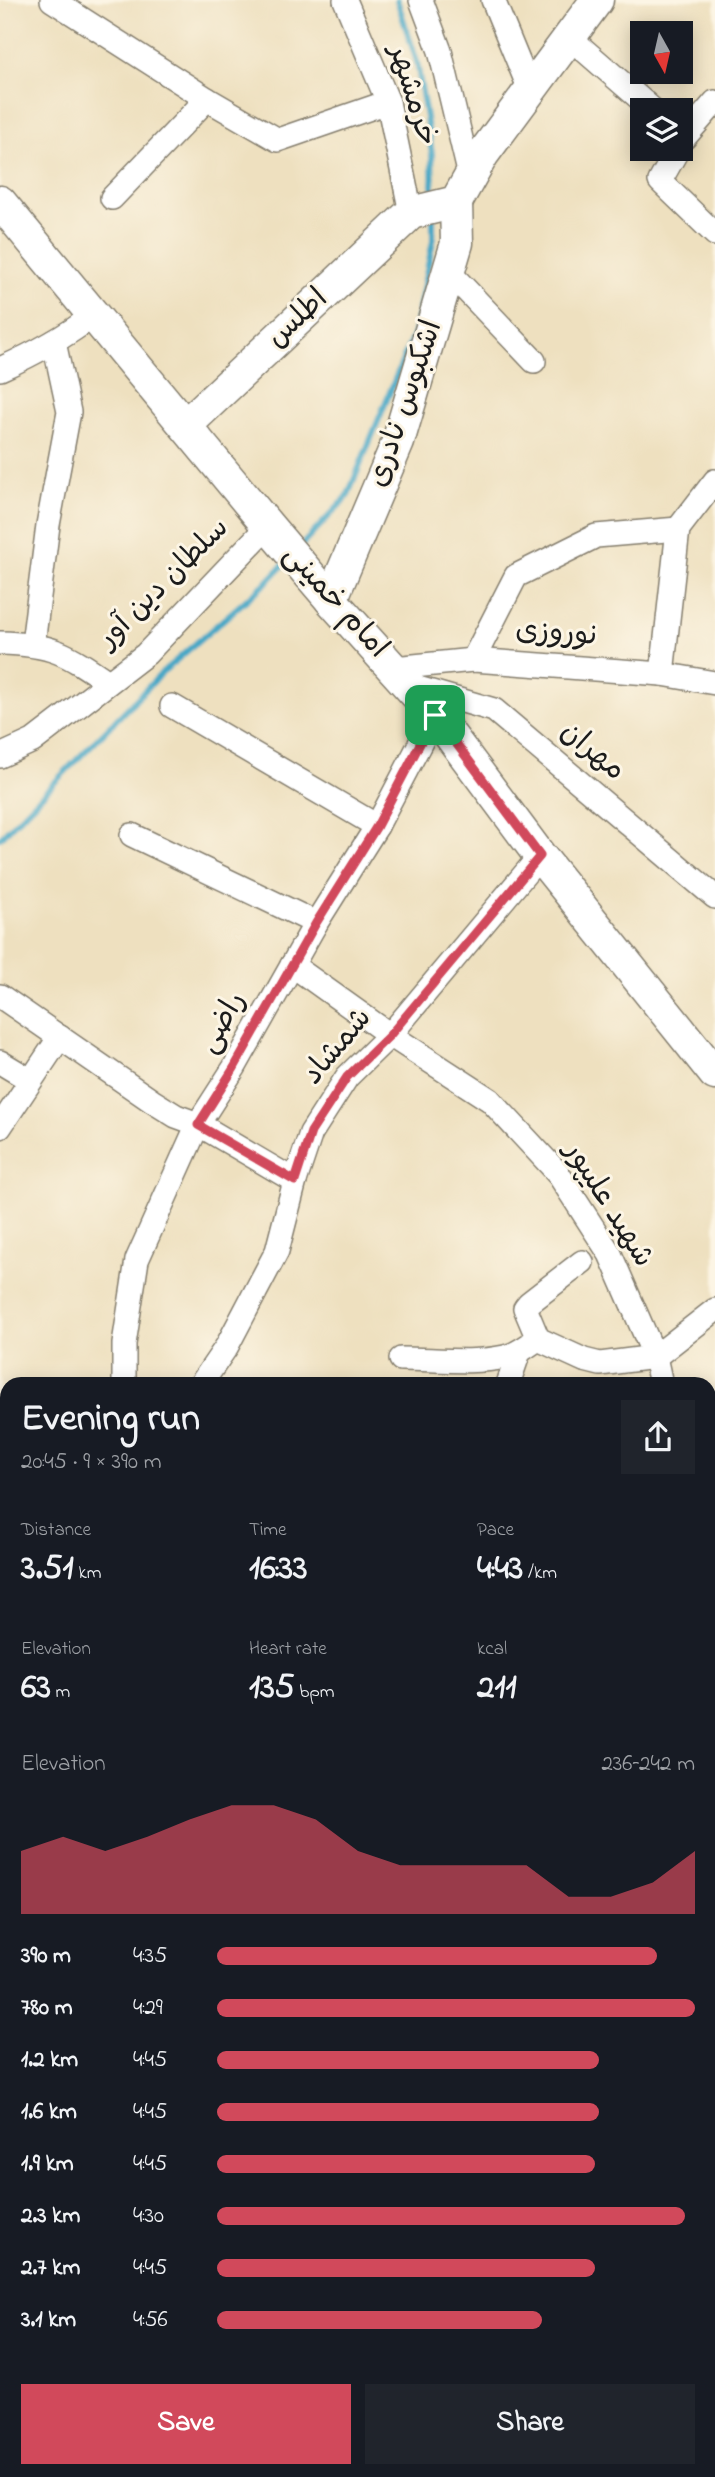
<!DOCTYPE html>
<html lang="en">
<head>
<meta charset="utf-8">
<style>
  :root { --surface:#171b24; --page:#20242c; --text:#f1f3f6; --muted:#9ea1a6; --accent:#d1495b }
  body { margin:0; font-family:"Indie Flower","Playpen Sans Arabic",sans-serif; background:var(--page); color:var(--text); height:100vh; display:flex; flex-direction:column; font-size:26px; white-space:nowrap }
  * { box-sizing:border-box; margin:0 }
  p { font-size:23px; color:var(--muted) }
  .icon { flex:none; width:38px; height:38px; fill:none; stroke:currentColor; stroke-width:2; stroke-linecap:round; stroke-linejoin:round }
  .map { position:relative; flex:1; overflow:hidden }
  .panel { position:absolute; left:0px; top:1377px; width:716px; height:1101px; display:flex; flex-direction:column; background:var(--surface); border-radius:21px 21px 0 0; box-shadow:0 4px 18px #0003 }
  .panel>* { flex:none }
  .needle { width:46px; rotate:172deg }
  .controls { position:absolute; left:630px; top:21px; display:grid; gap:14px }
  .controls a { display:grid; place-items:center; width:63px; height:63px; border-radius:0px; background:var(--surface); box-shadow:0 4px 18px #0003; font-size:35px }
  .pin { position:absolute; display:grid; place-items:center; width:60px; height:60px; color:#fff; margin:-30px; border-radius:14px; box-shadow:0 4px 10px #0006 }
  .round { display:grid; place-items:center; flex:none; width:74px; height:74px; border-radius:0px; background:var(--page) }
  .summary { display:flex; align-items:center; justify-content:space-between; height:119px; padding:0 21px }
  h1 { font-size:38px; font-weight:800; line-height:52px }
  .stats { display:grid; grid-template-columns:repeat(3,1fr); gap:10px; height:119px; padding:7px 21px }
  .stats div { display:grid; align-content:center }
  .stats b { font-size:35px; font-weight:800 }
  .stats small { font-size:19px; font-weight:400 }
  .stats p { font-size:19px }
  .chart { height:196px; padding:14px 21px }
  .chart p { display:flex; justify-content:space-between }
  .chart svg { width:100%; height:126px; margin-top:7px; fill:var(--accent); opacity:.7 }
  .action { display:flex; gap:14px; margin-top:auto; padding:14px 21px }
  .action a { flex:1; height:80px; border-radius:0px; background:var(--accent); color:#fff; font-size:28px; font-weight:800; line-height:80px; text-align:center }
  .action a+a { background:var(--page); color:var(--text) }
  ul { padding:0 21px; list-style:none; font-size:23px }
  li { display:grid; grid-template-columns:112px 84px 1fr; align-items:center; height:52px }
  li i { height:18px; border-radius:9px; background:var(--accent) }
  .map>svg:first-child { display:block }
</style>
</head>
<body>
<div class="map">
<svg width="715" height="2477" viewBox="0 0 715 2477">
  <rect width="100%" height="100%" fill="#fcf5e5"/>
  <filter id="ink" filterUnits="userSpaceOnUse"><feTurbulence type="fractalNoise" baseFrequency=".0143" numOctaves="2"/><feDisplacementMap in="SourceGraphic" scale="14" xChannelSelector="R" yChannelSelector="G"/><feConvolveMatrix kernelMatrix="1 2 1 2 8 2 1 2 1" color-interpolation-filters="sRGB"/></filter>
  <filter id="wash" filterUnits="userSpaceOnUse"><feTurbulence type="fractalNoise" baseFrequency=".00686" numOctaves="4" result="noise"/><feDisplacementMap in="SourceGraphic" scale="28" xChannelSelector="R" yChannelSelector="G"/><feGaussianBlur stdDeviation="1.57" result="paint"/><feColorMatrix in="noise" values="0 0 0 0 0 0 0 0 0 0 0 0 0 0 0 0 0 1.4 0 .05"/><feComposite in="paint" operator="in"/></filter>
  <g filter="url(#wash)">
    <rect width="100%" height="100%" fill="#eee0bf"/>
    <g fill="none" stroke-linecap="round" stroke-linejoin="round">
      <!-- stream -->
      <g stroke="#46a7c6" stroke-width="6">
        <path d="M397,0L417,62L432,154L433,199"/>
        <path d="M300,547L347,497L414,333L433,241V217"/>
        <path d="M0,838L165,670L268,581L285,563"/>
        <path d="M0,1576L7,1577"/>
        <path d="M709,2384L715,2376"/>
        <path d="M389,2477L395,2471"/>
      </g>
    </g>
  </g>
  <g filter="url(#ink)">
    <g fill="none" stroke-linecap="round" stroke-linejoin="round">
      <!-- street casing -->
      <g stroke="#857e6e" stroke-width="26">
        <g id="street">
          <path d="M52,0L207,99L278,140L388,102"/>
          <path d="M345,0L388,102L411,213"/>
          <path d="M421,0L440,51L470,176"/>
          <path d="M493,0L530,90"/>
          <path d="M569,37L653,110"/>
          <path d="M684,138L715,102"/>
          <path d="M678,149L660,181L715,234"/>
          <path d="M112,198L207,99"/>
          <path d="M449,272L534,361"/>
          <path d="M0,369C34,354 65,337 94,315"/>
          <path d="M0,643C52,644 66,653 108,682"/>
          <path d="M33,644L48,525L69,412L54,342"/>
          <path d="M473,660L516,576L596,536L678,529"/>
          <path d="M394,668L473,660L662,674L715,683"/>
          <path d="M662,674L678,529L715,481"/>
          <path d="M411,686L494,710L715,897"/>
          <path d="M172,706L377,826"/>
          <path d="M0,756L33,741L146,654L268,526"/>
          <path d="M132,835L316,923"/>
          <path d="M292,965L390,1035L490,1100L557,1172L610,1254L655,1357L661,1384"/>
          <path d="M0,996L152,1101L176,1116L198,1124L295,1181"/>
          <path d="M0,1062L30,1080"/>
          <path d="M0,1127L60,1037"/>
          <path d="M582,1262L529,1303L525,1308L538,1339L584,1360L600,1364L655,1357L715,1310"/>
          <path d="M401,1359C433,1359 474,1364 505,1357C518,1354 527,1346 538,1339"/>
          <path d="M124,1384V1344L137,1260L198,1124L234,1068L316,923L377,826L435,715"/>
          <path d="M201,1384L227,1346L277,1251L295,1181L311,1133L347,1077L390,1035L540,856"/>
          <path d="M508,1384L519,1352"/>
          <path d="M0,1422L7,1424"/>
          <path d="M0,1453L7,1452"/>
          <path d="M709,1532L712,1544L715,1572"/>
          <path d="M0,1733L7,1726"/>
          <path d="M709,1739L715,1733"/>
          <path d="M0,1930L7,1938"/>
          <path d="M0,2109L7,2115"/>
          <path d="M709,2224L715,2206"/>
          <path d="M0,2266L7,2260"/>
          <path d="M0,2314L7,2321"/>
          <path d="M164,2471L170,2477"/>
          <path d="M588,2477L589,2471"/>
        </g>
      </g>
      <!-- secondary casing -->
      <g stroke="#857e6e" stroke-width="35">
        <g id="secondary">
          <path d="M0,202L268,526L331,600L435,715L540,856L715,1074"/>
          <path d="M186,425L411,213L456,202L483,154L597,0"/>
          <path d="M331,600L398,442L457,243L456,202"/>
        </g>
      </g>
      <!-- street -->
      <use href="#street" stroke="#fff" stroke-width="23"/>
      <!-- secondary -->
      <use href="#secondary" stroke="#fff" stroke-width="32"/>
    </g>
  </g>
  <g fill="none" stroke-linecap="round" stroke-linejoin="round" filter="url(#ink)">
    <!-- route casing -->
    <g stroke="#fff" stroke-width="14">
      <path id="route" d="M435,715L540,856L390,1035L347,1077L311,1132L295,1181L198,1125L234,1068L316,923L377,826Z"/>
    </g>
    <!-- route -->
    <use href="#route" stroke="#d1495b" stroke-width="9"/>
  </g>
  <g text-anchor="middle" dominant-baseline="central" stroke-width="6" stroke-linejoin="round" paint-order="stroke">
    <!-- street labels -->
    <g font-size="30" fill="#1c1c1c" stroke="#fcf5e5">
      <text transform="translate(412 96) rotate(73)">خرمشهر</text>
      <text transform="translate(298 319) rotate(-43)">اطلس</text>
      <text transform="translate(406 404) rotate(-71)">اشکبوس نادری</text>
      <text transform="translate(164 584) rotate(-45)">سلطان دین آور</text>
      <text transform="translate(335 602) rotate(48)">امام خمینی</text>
      <text transform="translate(557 634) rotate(4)">نوروزی</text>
      <text transform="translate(592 752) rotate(40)">مهران</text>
      <text transform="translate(223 1023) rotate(-60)">راضی</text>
      <text transform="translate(338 1047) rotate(-50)">شمشاد</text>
      <text transform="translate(608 1205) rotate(58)">شهید علیپور</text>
    </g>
  </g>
</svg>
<div class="controls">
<a><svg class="needle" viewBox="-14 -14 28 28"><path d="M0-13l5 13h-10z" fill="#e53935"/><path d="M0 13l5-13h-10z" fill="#9ea1a6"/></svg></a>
<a><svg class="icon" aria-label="layers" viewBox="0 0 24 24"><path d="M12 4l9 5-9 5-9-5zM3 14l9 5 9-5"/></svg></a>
</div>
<div class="pin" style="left:435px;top:715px;background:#1e9e55"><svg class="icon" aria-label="arrive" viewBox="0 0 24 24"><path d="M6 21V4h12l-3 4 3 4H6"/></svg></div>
<section class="panel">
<div class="summary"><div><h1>Evening run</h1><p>20:45 · 9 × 390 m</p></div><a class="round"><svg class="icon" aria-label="share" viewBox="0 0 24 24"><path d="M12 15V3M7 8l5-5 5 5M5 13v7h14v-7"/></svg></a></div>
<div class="stats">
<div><p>Distance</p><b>3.51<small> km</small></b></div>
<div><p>Time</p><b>16:33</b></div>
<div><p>Pace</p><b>4:43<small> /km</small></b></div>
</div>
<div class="stats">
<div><p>Elevation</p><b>63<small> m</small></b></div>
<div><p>Heart rate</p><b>135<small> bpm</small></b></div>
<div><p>kcal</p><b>211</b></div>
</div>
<div class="chart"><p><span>Elevation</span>236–242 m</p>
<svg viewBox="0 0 160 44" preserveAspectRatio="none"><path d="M0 44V22L10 17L20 22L30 17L40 11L50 6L60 6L70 11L80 22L90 27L100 27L110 27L120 27L130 38L140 38L150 33L160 22V44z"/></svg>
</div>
<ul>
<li><b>390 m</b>4:35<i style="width:92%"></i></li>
<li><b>780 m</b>4:29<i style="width:100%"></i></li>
<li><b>1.2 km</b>4:45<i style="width:80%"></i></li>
<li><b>1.6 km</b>4:45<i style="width:80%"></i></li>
<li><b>1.9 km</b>4:45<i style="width:79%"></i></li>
<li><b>2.3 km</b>4:30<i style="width:98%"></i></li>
<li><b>2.7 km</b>4:45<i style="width:79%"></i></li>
<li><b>3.1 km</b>4:56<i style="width:68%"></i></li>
</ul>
<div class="action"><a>Save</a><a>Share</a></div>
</section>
</div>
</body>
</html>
